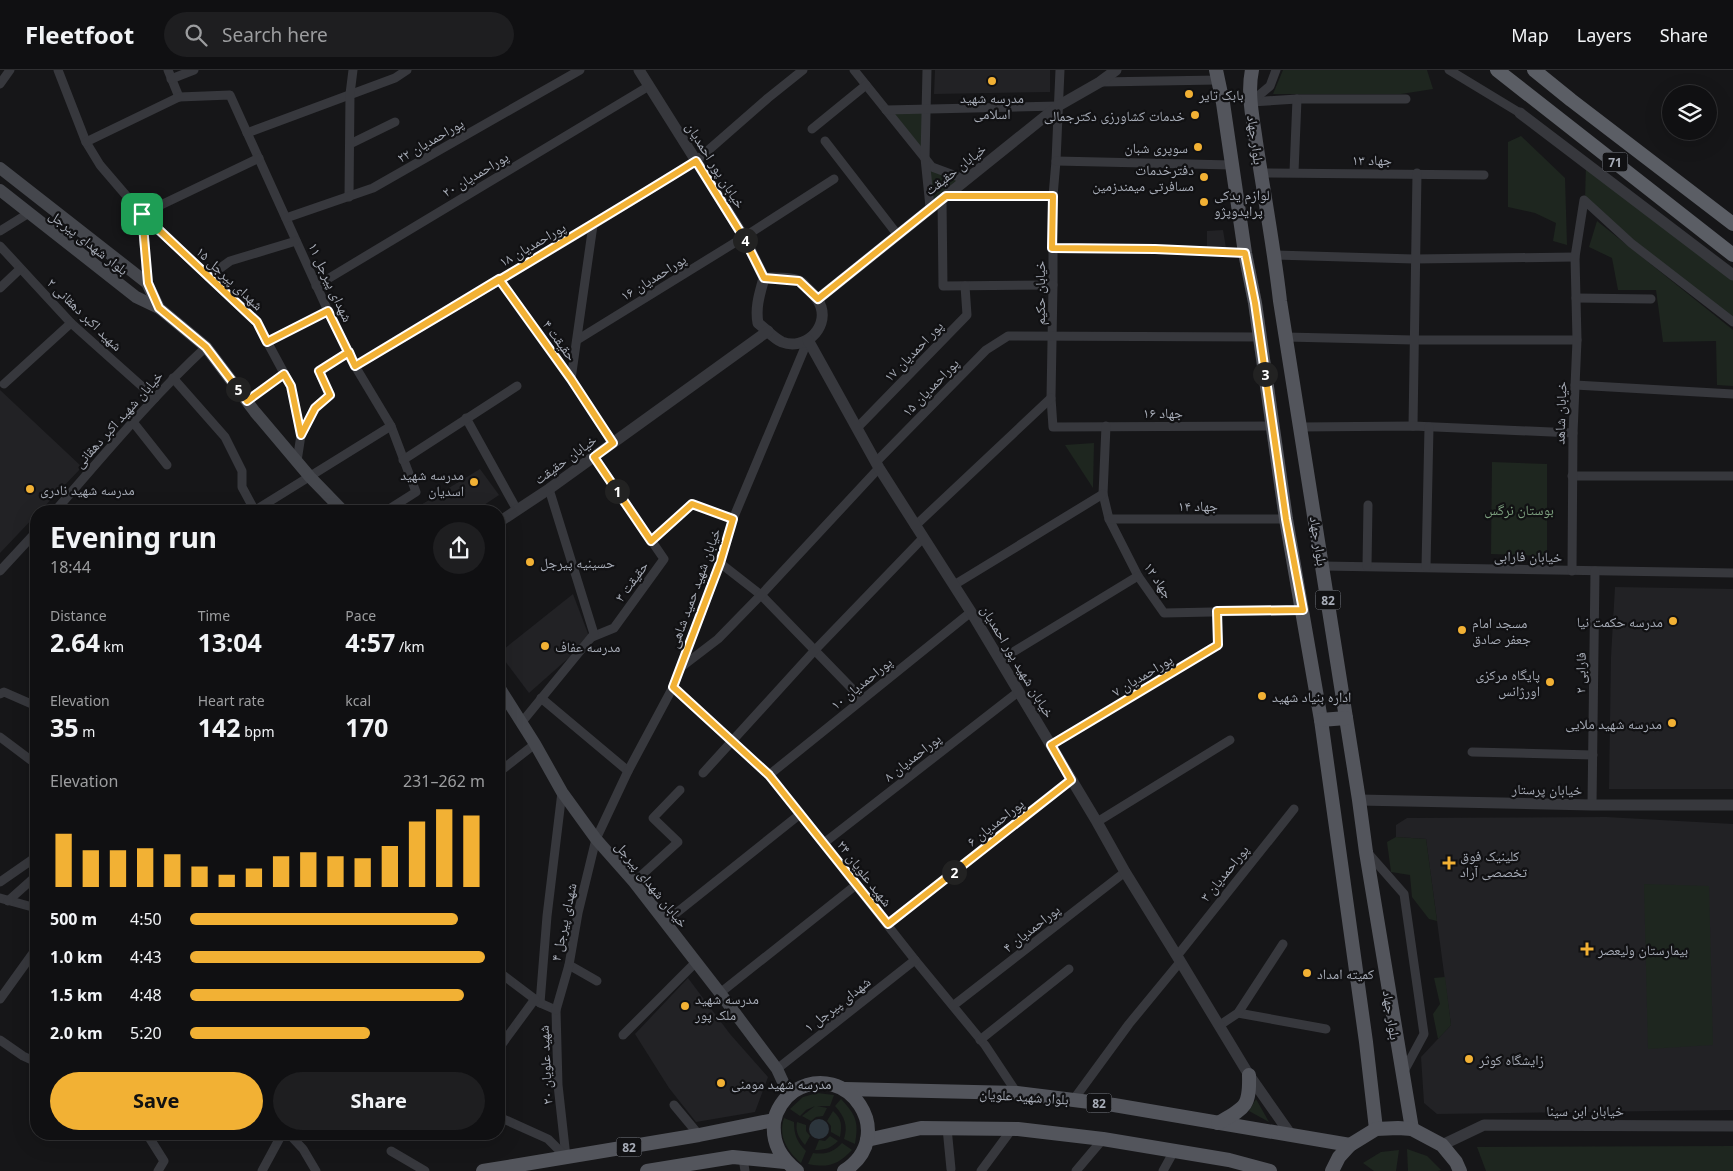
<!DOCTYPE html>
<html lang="en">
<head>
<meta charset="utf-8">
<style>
  :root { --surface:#101012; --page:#1e1e20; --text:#f1f3f6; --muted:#9c9d9f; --line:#303032; --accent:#f2b134 }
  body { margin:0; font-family:"Noto Sans","Noto Naskh Arabic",sans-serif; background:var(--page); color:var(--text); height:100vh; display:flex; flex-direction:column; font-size:19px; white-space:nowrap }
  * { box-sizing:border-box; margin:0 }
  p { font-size:16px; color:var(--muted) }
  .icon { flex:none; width:28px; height:28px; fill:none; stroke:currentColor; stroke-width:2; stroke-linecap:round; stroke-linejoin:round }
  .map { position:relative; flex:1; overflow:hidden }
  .panel { position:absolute; left:30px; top:435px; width:475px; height:635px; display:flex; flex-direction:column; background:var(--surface); border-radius:20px; box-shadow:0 5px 20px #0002,0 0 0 1px var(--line) }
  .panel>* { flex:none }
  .buttons { position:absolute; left:1662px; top:15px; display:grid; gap:10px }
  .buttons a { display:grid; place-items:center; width:55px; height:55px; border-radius:50%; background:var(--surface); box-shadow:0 5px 20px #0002,0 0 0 1px var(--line); font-size:25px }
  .pin { position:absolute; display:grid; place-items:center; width:42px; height:42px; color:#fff; margin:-21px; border-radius:10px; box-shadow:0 2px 8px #0006 }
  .km { position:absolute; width:25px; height:25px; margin:-12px; border-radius:50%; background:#222; color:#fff; font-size:14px; line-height:25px; text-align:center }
  .round { display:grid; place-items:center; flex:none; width:52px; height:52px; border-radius:26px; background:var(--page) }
  .overview { display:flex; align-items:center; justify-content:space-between; height:85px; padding:0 20px }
  h1 { font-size:28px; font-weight:700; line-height:38px }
  .stats { display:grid; grid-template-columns:repeat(3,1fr); gap:8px; height:85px; padding:5px 20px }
  .stats div { display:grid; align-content:center }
  .stats b { font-size:25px; font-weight:700 }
  .stats small { font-size:14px; font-weight:400 }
  .stats p { font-size:14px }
  .chart { height:140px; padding:10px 20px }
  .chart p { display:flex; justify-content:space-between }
  .chart svg { width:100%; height:90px; margin-top:5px; stroke:var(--accent); stroke-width:6 }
  .action { display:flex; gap:10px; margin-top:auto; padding:10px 20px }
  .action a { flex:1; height:58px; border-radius:30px; background:var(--accent); color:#111; font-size:20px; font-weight:700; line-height:58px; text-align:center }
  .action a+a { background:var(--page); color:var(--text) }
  ul { padding:0 20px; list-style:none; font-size:16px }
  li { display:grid; grid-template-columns:80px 60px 1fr; align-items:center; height:38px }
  li i { height:12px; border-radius:6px; background:var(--accent) }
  header { display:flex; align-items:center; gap:30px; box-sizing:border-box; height:70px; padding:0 25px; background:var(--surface); border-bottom:1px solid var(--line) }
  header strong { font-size:24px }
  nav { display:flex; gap:28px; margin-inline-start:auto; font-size:18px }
  .search { width:350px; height:45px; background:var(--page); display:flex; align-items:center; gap:12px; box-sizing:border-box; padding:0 18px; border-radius:28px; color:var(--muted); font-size:19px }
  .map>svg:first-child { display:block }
</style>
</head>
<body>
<header>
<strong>Fleetfoot</strong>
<div class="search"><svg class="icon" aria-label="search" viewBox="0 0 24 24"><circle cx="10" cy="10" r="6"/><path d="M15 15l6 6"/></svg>Search here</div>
<nav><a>Map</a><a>Layers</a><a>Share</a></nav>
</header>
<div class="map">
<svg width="1733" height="1101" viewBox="0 0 1733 1101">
  <rect width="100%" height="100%" fill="#161618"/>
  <!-- built -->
  <g fill="#222225">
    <path d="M935,0H1050V22L934,24Z"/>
    <path d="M1223,160L1226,178L1207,177V161Z"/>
    <path d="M0,320L82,397L40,441H36V445L0,483Z"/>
    <path d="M480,399L499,425L475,441H411Z"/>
    <path d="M1615,517L1733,519V719H1609L1611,587Z"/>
    <path d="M573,524L590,569L529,623L499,583Z"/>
    <path d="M1606,747L1733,754V1040L1437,1044L1424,1033L1421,987L1451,955L1426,769L1396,767V755L1407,748Z"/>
    <path d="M688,908L730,964L768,1007L755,1042L696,1052L669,1018L635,964Z"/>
  </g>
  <!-- green -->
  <g fill="#1e261f">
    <path d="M1283,0H1427L1433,19L1401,24H1273Z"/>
    <path d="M888,41H925L923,85Z"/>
    <path d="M1521,66L1565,108L1567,175L1553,171L1556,153L1535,143L1508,137V72Z"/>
    <path d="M925,90L965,110L931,136Z"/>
    <path d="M1586,94L1733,206V251L1585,130Z"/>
    <path d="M1597,151L1733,260V316L1717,315L1716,271L1663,272L1656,220H1618L1612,188L1589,177Z"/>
    <path d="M1094,373L1093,418L1065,375Z"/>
    <path d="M1492,392L1547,394V486L1491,484Z"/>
    <path d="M1396,767L1426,769L1437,851L1429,849L1412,827L1410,805L1391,802L1387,772Z"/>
    <path d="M1644,814L1709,816L1713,975L1648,979Z"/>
    <path d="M1445,907L1451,955L1438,969L1433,944L1440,934L1434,908Z"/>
    <path d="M817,1023L834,1025L830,1036H817L827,1038L823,1046L816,1047L811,1051L802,1046L815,1036L806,1040L800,1046L790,1039L803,1027Z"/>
    <path d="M841,1029C856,1045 859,1052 855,1074L844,1069C848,1056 845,1047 835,1036Z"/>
    <path d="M1256,1029L1269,1052L1249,1041Z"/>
    <path d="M833,1041C842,1049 842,1055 840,1067L831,1062V1056L827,1051Z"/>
    <path d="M784,1048L794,1052C794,1065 797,1072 806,1081L801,1093C787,1081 778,1066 784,1048Z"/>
    <path d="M797,1052L806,1055V1061L810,1066L805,1075C799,1068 795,1062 797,1052Z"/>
    <path d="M830,1066L838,1071C831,1078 825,1080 815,1080L819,1070L825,1071Z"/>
    <path d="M842,1073L852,1080C838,1095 828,1098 808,1094L813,1083C825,1085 834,1082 842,1073Z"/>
    <path d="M1733,1076V1101H1486L1477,1077Z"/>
    <path d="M1407,1079L1427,1086L1441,1100L1438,1101H1408Z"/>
    <path d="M1399,1080L1396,1101H1374L1363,1093L1381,1082Z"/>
  </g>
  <!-- water -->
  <circle fill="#2c353c" cx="819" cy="1059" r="10"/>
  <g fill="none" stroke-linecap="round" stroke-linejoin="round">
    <!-- minor -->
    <g stroke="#37383d" stroke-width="9">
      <path d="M58,0L86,72L100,95L142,144L257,253L291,316L301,365L297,391"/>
      <path d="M168,0L179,27"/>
      <path d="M854,0L932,97L967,110"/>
      <path d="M927,0L925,88L930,137"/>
      <path d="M1060,0L1056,91L1053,126V215L1051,328L1053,357L1272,356"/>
      <path d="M1449,0L1520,43"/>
      <path d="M171,9L194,0"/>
      <path d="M1100,12L1218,10"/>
      <path d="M0,14L10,0"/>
      <path d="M1251,32L1297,29H1406"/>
      <path d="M1251,32L1270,16L1276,0"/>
      <path d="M886,40L1058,36"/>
      <path d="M812,59L866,15"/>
      <path d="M247,63L395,8L407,0"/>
      <path d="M825,71L897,164"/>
      <path d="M86,72L179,27L230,25L328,241L355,296L391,356L416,422L386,441"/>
      <path d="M350,74L395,52"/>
      <path d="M1056,91L1232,95"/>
      <path d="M1294,102L1297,29"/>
      <path d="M1260,103L1484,105"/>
      <path d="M946,126H1053"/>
      <path d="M349,127L350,24L353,0"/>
      <path d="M942,129L943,216L1053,215"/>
      <path d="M142,144L259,88"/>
      <path d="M142,144L147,213"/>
      <path d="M286,148L373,118L580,0"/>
      <path d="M0,161L29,143"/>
      <path d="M0,176L71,253L155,328"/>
      <path d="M1052,178L1155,179L1245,183"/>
      <path d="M1275,185L1414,189L1575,187"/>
      <path d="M208,207L230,191L296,171"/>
      <path d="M499,209L571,309L613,373"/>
      <path d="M316,216L649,16"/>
      <path d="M0,218L20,199"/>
      <path d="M1576,228L1651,229"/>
      <path d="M1286,267L1413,270H1577"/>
      <path d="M577,270L744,167L834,109"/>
      <path d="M267,272L328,241"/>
      <path d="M355,296L593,155L696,91L768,28L803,0"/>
      <path d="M173,308L225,367L242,401V417L255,441"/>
      <path d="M571,309L593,155"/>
      <path d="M4,314L71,253"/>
      <path d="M1575,315L1733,324"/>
      <path d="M247,331L284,304"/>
      <path d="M466,348L517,440"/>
      <path d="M133,352L167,395"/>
      <path d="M1106,356L1103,424L1109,449L1138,506L1164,543L1303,540"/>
      <path d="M1413,356L1417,103"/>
      <path d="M1301,357L1413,356L1573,363"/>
      <path d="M857,358L967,245L965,216"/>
      <path d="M301,365L315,338L329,325L319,301L349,282"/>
      <path d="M403,390L517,316"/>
      <path d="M876,392L986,280L1008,266L1260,267"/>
      <path d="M1572,406H1733"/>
      <path d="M55,441C104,385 151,328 206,277"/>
      <path d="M254,441L391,356"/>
      <path d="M1109,449H1286"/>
      <path d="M915,456L1051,328"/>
      <path d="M651,471L692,434L733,449"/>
      <path d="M720,493L761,525L862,629"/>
      <path d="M1323,496L1733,503"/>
      <path d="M1367,496L1368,435"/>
      <path d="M1426,497L1429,357"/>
      <path d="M0,501L36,462"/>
      <path d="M1572,501L1573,363L1577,270L1575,187L1584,130L1631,173L1733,252"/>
      <path d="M954,515L1103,424"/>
      <path d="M592,567L614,558L664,489L594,387"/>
      <path d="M1000,590L1138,506"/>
      <path d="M680,598L718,569L761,525L879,398"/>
      <path d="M673,617L769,705L915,890L985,975L1017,1023"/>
      <path d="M0,624L4,622L36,636"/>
      <path d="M541,628L628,701"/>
      <path d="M522,652L594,564L549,419"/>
      <path d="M0,667L36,694"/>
      <path d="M1051,675L1218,575L1217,541"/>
      <path d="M1472,682L1593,685"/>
      <path d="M499,702L535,674"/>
      <path d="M703,703L815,580L923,468"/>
      <path d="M769,705L971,542"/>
      <path d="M1592,735L1595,501"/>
      <path d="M1097,752L1230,670"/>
      <path d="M824,773L1018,622"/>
      <path d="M1367,782L1404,824L1424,964L1403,1003"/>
      <path d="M0,812L36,787"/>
      <path d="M634,812L678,772L653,748L680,720"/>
      <path d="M0,828L36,838"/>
      <path d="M8,831L36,806"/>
      <path d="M665,852L799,745"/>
      <path d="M888,854L1071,709"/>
      <path d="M1177,886L1294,739"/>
      <path d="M569,895L597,911"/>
      <path d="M499,902L540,933L556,940L558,1015L566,1087"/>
      <path d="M720,923L856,815"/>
      <path d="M0,929L36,879"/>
      <path d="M540,933L547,846L562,722"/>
      <path d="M954,935L1125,802"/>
      <path d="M556,940L569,895L578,843L596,769L628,701L673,617L720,493L733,449L808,270"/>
      <path d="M1238,943L1326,959"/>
      <path d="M1220,955L1238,943L1283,874"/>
      <path d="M623,965L696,892"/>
      <path d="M0,970L23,986L36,992"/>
      <path d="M980,970L1069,899"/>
      <path d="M499,978L535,929"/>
      <path d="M777,999L915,890"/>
      <path d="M1074,1029L1129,954L1180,892"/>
      <path d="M674,1035L699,1065"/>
      <path d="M499,1047L548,1069L566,1087"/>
      <path d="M947,1058L951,1099"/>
      <path d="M147,1064L164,1091L158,1101"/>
      <path d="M289,1064L303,1079L316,1101"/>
      <path d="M391,1081L425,1101"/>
      <path d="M743,1088L745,1101"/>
      <path d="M262,1101L282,1064"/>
      <path d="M981,1101L1012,1059"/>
      <path d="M1076,1101L1103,1069"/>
      <path d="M1163,1101L1174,1081"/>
    </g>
    <!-- tertiary -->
    <g stroke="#37383d" stroke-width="11">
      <path d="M639,0L744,167L764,208"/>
      <path d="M1520,43L1733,205"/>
      <path d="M764,208C773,208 792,207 799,211C802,212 805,216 807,218C813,224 819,229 821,237C828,259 804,281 782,272C773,268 766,259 758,253C755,237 760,223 764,208Z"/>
      <path d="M818,229L1058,36L1100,12L1116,0"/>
      <path d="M808,270L879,398L971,542L1097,752L1125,802L1177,886L1249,1005L1291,1065"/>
      <path d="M499,452L549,419L768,261"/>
      <path d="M1359,730L1592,735H1733"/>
      <path d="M1442,1075L1484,1055L1733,1056"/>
    </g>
    <!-- secondary -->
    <g stroke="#45474d" stroke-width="12">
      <path d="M0,98L147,213L159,238"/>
      <path d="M0,120L136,227L159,238L206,277L255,342L310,407L343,441"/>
      <path d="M499,617L535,674L562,722L596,769L634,812L720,923L777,999L789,1025"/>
    </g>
    <!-- primary -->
    <g stroke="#53555c" stroke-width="14">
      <path d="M1216,0L1223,33L1245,183L1255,233L1286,449L1321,650L1366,972L1376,1059"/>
      <path d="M1252,0C1247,23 1253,49 1256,72C1264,125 1274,178 1280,231L1359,730L1366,782L1412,1059"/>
      <path d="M1321,650L1346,648"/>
      <path d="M845,1019L1017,1023L1114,1035L1350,1075"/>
      <path d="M1218,1053C1245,1038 1250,1037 1249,1005"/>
      <path d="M867,1070L921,1058L1018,1059L1103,1069L1229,1090L1270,1101"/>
      <path d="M483,1101L699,1065L774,1050"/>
      <path d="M647,1101L733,1087L785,1092"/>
      <path d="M797,1101C781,1088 772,1074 774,1052C776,1040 784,1028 794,1021C847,988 900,1065 844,1101"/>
      <path d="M1332,1101L1339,1087L1350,1075L1376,1059L1398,1058L1412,1059L1442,1075L1456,1092L1460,1101"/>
    </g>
    <!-- trunk -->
    <g stroke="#5b5e65" stroke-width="14">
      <path d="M1497,0L1733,185"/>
      <path d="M1534,0L1571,30L1733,154"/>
    </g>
  </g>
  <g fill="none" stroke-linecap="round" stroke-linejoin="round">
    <!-- route casing -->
    <g stroke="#fff" stroke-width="10">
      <path id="route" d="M142,144L257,252L267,272L328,241L355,296L499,209L571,309L613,373L594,387L651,471L692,434L733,449L720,493L673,617L769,705L888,854L1071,710L1051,675L1218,575L1217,541L1303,540L1286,449L1255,233L1245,183L1155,179L1052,178L1053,126H946L818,229L799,211L764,208L744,168L696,91C583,161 469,228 355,296L349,282L319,301L330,325L315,338L301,365L291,316L284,304L247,331L206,277L159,238L148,213L142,144"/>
    </g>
    <!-- route -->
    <use href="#route" stroke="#f2b134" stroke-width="6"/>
  </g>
  <!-- markers -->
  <g fill="#f2b134" stroke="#111113" stroke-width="2">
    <circle cx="992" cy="11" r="5"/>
    <circle cx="1189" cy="24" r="5"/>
    <circle cx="1195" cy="45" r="5"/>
    <circle cx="1198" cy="77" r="5"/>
    <circle cx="1204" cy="107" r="5"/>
    <circle cx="1204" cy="132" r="5"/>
    <circle cx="474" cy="412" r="5"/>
    <circle cx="30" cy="419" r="5"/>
    <circle cx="530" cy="492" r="5"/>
    <circle cx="1673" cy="551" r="5"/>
    <circle cx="1462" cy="560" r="5"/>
    <circle cx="545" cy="576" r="5"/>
    <circle cx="1550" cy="612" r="5"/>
    <circle cx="1262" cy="626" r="5"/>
    <circle cx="1672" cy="653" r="5"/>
    <path d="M1446.5 785.5h5v5h5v5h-5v5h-5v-5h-5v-5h5z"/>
    <path d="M1584.5 871.5h5v5h5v5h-5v5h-5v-5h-5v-5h5z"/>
    <circle cx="1307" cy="903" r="5"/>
    <circle cx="685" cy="936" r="5"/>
    <circle cx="1469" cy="989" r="5"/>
    <circle cx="721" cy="1013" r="5"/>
  </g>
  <g text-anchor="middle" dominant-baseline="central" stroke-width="4.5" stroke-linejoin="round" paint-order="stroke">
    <!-- shield labels -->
    <g fill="#111113" stroke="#7b7e86" stroke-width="1">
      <rect x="1602.5" y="82.5" width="25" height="19" rx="4"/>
      <rect x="1315.5" y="520.5" width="25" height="19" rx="4"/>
      <rect x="1086.5" y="1023.5" width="25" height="19" rx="4"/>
      <rect x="616.5" y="1067.5" width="25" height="19" rx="4"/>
    </g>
    <g font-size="12" font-weight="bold" fill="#a8adb8">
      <text x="1615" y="92">71</text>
      <text x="1328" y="530">82</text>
      <text x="1099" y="1033">82</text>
      <text x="629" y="1077">82</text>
    </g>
    <!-- poi labels -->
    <g font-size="14" fill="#a8adb8" stroke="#111113" text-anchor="start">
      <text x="1199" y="24">بابک تایر</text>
      <text x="992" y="27" text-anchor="middle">مدرسه شهید<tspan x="992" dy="16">اسلامی</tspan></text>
      <text x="1185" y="45" text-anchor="end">خدمات کشاورزی دکترجمالی</text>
      <text x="1188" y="77" text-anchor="end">سوپری شبان</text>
      <text x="1194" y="99" text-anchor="end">دفترخدمات<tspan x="1194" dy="16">مسافرتی میمندزمین</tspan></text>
      <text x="1214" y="124">لوازم یدکی<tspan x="1214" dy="16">پرایدوپژو</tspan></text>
      <text x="464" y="404" text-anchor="end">مدرسه شهید<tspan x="464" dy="16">اسدیان</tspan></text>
      <text x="40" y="419">مدرسه شهید نادری</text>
      <text x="540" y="492">حسینیه پیرجل</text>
      <text x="1663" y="551" text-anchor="end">مدرسه حکمت نیا</text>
      <text x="1472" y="552">مسجد امام<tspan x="1472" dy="16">جعفر صادق</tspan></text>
      <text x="555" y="576">مدرسه عفاف</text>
      <text x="1540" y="604" text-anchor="end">پایگاه مرکزی<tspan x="1540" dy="16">اورژانس</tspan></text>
      <text x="1272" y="626">اداره بنیاد شهید</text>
      <text x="1662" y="653" text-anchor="end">مدرسه شهید ملایی</text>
      <text x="1460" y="785">کلینیک فوق<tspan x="1460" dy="16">تخصصی آراد</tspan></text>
      <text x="1598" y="879">بیمارستان ولیعصر</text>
      <text x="1317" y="903">کمیته امداد</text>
      <text x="695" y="928">مدرسه شهید<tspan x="695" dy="16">ملک پور</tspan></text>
      <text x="1479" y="989">زایشگاه کوثر</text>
      <text x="731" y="1013">مدرسه شهید مومنی</text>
    </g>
    <!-- street labels -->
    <g font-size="14" fill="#a8adb8" stroke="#111113">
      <text transform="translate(430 70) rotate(-30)">پوراحمدیان ۲۲</text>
      <text transform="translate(1256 70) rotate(82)">بلوار جهاد</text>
      <text x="1372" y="89">جهاد ۱۳</text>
      <text transform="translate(716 95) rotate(58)">خیابان پور احمدیان</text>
      <text transform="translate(955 99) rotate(-38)">خیابان حقیقت</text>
      <text transform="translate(475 104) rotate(-31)">پوراحمدیان ۲۰</text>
      <text transform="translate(89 172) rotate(38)">بلوار شهدای پیرجل</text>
      <text transform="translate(532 174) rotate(-30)">پوراحمدیان ۱۸</text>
      <text transform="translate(653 207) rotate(-32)">پوراحمدیان ۱۶</text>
      <text transform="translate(230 208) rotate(43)">شهدای پیرجل ۱۵</text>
      <text transform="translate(331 212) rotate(65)">شهدای پیرجل ۱۱</text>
      <text transform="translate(1039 223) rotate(-90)">خیابان حکیم</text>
      <text transform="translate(85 244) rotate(44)">شهید اکبر دهقانی ۲</text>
      <text transform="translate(560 270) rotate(54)">حقیقت ۴</text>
      <text transform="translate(913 281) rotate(-46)">پور احمدیان ۱۷</text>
      <text transform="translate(930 317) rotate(-46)">پوراحمدیان ۱۵</text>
      <text x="1163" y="342">جهاد ۱۶</text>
      <text transform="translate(1560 343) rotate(-88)">خیابان شاهد</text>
      <text transform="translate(118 349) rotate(-48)">خیابان شهید اکبر دهقانی</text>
      <text transform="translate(565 389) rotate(-36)">خیابان حقیقت</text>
      <text x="1198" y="435">جهاد ۱۴</text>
      <text transform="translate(1319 471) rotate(81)">بلوار جهاد</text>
      <text transform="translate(1528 486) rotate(1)">خیابان فارابی</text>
      <text transform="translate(1159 510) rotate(56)">جهاد ۱۲</text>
      <text transform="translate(631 511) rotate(-54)">حقیقت ۳</text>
      <text transform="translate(694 518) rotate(-70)">خیابان شهید حمید شاهی</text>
      <text transform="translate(1018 591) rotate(59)">خیابان شهید پور احمدیان</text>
      <text transform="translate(1580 603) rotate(-89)">فارابی ۲</text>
      <text transform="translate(1142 605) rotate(-31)">پوراحمدیان ۷</text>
      <text transform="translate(861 613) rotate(-39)">پوراحمدیان ۱۰</text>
      <text transform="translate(912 687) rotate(-38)">پوراحمدیان ۸</text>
      <text transform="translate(1547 719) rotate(1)">خیابان پرستار</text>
      <text transform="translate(995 752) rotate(-38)">پوراحمدیان ۶</text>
      <text transform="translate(865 803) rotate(52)">شهید علویان ۲۴</text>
      <text transform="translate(1224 803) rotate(-51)">پوراحمدیان ۳</text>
      <text transform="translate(652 814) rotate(51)">خیابان شهدای پیرجل</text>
      <text transform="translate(563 852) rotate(-78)">شهدای پیرجل ۴</text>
      <text transform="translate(1031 858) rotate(-38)">پوراحمدیان ۴</text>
      <text transform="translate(837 934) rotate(-38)">شهدای ‍‍‍‍‍‍پیرجل ۱</text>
      <text transform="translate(1392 945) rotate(81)">بلوار جهاد</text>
      <text transform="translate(545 995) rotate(-93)">شهید علویان ۲۰</text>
      <text transform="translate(1024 1026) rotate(4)">بلوار شهید علویان</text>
      <text x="1585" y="1040">خیابان ابن سینا</text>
    </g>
    <!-- park labels -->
    <g font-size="14" fill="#7fa381" stroke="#111113">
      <text x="1519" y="439">بوستان نرگس</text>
    </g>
  </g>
</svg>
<div class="buttons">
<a><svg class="icon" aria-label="layers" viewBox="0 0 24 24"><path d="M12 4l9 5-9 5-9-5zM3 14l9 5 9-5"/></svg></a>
</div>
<div class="pin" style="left:142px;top:144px;background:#1e9e55"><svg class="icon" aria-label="arrive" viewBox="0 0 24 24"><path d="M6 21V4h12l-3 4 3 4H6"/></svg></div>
<b class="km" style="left:617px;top:421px">1</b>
<b class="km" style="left:954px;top:802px">2</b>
<b class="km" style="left:1265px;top:304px">3</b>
<b class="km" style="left:745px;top:170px">4</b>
<b class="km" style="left:238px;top:319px">5</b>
<section class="panel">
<div class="overview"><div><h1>Evening run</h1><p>18:44</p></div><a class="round"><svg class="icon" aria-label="share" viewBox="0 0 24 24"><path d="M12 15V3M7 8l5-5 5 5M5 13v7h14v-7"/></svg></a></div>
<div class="stats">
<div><p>Distance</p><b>2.64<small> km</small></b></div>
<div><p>Time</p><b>13:04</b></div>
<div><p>Pace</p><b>4:57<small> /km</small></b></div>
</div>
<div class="stats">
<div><p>Elevation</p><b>35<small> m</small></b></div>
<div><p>Heart rate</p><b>142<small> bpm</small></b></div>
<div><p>kcal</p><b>170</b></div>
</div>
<div class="chart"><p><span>Elevation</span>231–262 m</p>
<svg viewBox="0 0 160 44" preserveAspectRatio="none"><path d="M5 44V18M15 44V26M25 44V26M35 44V25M45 44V28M55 44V34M65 44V38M75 44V35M85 44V29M95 44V27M105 44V29M115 44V30M125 44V24M135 44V12M145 44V6M155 44V9"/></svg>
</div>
<ul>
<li><b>500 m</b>4:50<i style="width:91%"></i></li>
<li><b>1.0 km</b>4:43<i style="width:100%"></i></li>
<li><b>1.5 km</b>4:48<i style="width:93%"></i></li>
<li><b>2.0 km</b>5:20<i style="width:61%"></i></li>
</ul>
<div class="action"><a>Save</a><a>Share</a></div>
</section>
</div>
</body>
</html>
